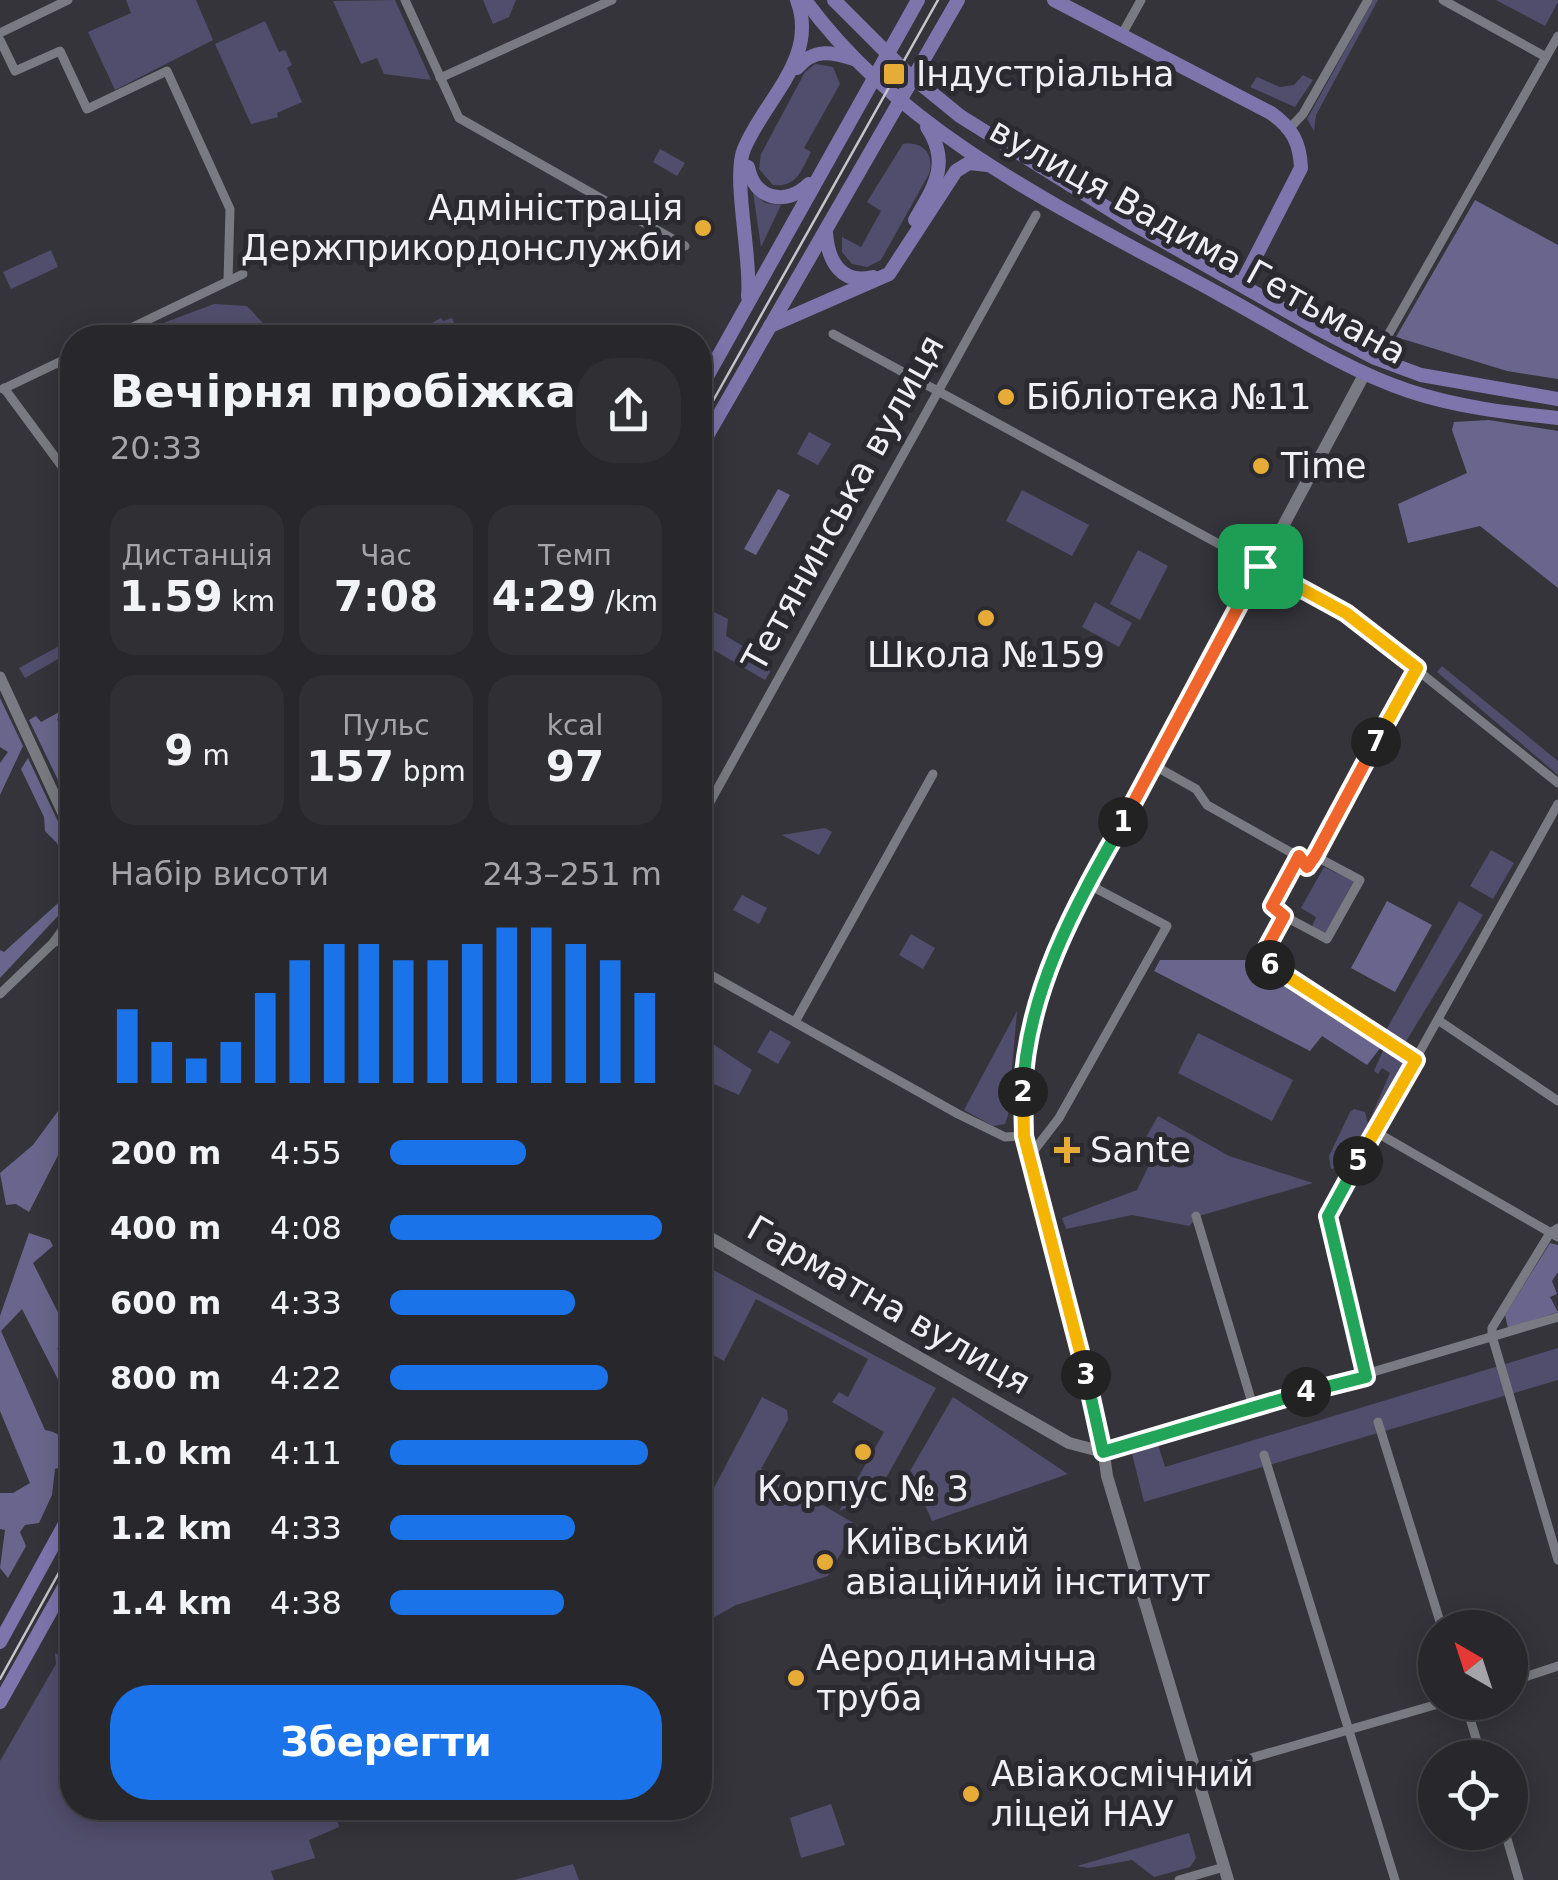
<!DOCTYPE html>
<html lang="uk">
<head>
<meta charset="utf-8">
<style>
  :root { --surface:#28272c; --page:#302f34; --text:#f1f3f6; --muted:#a5a5a9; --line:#444448; --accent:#1a73e8 }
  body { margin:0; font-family:"DejaVu Sans",sans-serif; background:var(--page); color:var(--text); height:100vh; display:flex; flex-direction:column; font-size:38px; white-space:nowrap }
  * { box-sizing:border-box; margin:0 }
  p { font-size:32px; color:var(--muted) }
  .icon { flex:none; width:55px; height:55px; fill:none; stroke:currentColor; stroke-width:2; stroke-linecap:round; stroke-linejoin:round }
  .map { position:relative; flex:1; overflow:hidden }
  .drawer { position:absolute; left:60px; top:325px; width:652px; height:1495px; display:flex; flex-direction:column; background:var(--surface); border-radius:40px; box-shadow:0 5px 25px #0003,0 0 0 2px var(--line) }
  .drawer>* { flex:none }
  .needle { width:65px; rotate:321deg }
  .fabs { position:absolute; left:1418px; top:1610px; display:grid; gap:20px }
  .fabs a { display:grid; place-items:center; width:110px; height:110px; border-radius:50%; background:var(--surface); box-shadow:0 5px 25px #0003,0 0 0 2px var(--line); font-size:50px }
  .pin { position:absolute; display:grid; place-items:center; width:85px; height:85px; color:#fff; margin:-42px; border-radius:20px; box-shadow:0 5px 15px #0006 }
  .km { position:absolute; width:50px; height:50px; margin:-25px; border-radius:50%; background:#222; color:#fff; font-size:28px; line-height:50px; text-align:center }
  .round { display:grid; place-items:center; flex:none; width:105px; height:105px; border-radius:40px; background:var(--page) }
  .summary { display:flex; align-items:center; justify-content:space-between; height:170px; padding:0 50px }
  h1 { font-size:45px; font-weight:700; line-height:75px }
  .figures { display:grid; grid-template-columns:repeat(3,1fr); gap:15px; height:170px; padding:10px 50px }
  .figures div { display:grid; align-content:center; border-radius:25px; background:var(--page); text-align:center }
  .figures b { font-size:42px; font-weight:700 }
  .figures small { font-size:28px; font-weight:400 }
  .figures p { font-size:28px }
  .chart { height:280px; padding:20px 50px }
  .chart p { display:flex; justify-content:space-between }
  .chart svg { width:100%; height:180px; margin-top:10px; stroke:var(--accent); stroke-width:6 }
  .primary-button { display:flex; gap:20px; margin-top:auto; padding:20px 50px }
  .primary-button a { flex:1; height:115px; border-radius:40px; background:var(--accent); color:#fff; font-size:40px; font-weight:700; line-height:115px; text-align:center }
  ul { padding:0 50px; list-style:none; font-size:32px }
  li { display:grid; grid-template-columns:160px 120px 1fr; align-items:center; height:75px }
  li i { height:25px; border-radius:12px; background:var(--accent) }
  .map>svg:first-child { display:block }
</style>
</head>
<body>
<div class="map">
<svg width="1558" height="1880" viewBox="0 0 1558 1880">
  <rect width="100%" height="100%" fill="#35343b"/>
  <!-- green -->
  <g fill="#514d6c">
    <path d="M126,0H196L213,40L115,90L88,32L131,13Z"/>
    <path d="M395,0L431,80L384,74L377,58L361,64L333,1Z"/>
    <path d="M483,0H516L509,17L493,24Z"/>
    <path d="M1373,0H1378L1316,115L1314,131L1307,119Z"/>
    <path d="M1496,0H1558V2L1545,26Z"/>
    <path d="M265,21L279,52L285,50L292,65L287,68L302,102L277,113L278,117L251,124L215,44Z"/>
    <path d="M815,64L833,67L840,84L804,148L811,152C802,170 796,188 773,185L759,169L761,154L805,72Z"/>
    <path d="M1303,75L1313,80L1295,107L1250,87L1257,77L1280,87L1294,85Z"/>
    <path d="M903,144C923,141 935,155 929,174L881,260L867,267L852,264L842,252V237L861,247L881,211L867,202Z"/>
    <path d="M660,149L685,163L677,176L653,162Z"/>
    <path d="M753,192L765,203L781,205L761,247Z"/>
    <path d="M51,250L58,267L11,289L3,272Z"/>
    <path d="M214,304L247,306L276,337H141L166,322Z"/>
    <path d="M441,318L443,321L452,318L459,335L423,337L421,329Z"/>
    <path d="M809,432L831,444L818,465L797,454Z"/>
    <path d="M1022,490L1089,525L1072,556L1006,521Z"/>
    <path d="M1138,550L1168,566L1140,620L1110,604Z"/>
    <path d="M1095,602L1132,623L1119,647L1082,627Z"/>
    <path d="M714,612L728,619L726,636L766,660L770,672L765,680L700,642Z"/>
    <path d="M72,639V651L25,678L19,668Z"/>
    <path d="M1442,666L1558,761V775L1437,672Z"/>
    <path d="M825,828L832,832L819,855L782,835Z"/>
    <path d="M1491,850L1514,863L1493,899L1470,886Z"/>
    <path d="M1324,867L1355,882L1325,935L1312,927L1316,917L1301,908Z"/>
    <path d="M742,895L767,908L759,924L733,910Z"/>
    <path d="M1459,901L1483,915L1405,1043L1385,1032Z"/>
    <path d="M911,934L935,948L923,969L899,955Z"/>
    <path d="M1017,1011L1008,1115L1005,1124L993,1126L964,1110Z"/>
    <path d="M770,1030L791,1042L778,1064L757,1052Z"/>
    <path d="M1198,1033L1293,1080L1272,1121L1178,1073Z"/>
    <path d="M713,1044L752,1070L739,1095L700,1078V1046L708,1051Z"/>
    <path d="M1386,1044L1405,1054L1410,1062L1356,1155L1352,1153L1356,1143L1340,1167L1331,1169L1329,1156L1350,1112L1354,1109L1365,1112L1368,1124L1390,1073L1382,1068L1378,1074L1374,1071Z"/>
    <path d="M1158,1116L1229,1156L1313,1183L1199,1216L1189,1226L1132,1215L1066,1229L1062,1218L1137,1190L1151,1161L1144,1141Z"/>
    <path d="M700,1263L936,1388L876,1496L839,1511L884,1432L832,1402L839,1392L848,1397L868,1359L756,1299L724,1361L700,1348Z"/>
    <path d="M1558,1348V1380L1144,1502L1131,1450L1158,1444L1165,1467Z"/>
    <path d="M762,1397L787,1410L788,1420L761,1469L857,1525L828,1576L736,1605L700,1625V1597L708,1584L700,1579V1514Z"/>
    <path d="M953,1397L1068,1474L932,1521L910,1471Z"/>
    <path d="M55,1653L72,1663V1808H335L339,1827L309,1840L315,1858L271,1871L274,1880H0V1761L56,1664Z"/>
    <path d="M831,1804L845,1845L801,1858L790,1818Z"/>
    <path d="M1189,1833L1196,1858L1190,1867L1154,1877L1132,1860L1088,1868L1077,1866Z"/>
    <path d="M573,1864L579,1880H514Z"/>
  </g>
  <!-- forest -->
  <g fill="#6a658c">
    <path d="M1475,200L1558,245V379L1507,371L1396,337Z"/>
    <path d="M1489,420L1558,431V588L1480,526L1408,543L1398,504L1467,473L1452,430L1454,422Z"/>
    <path d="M778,489L790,495L756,555L744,549Z"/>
    <path d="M0,698L23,746L0,795V763L8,752L0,747Z"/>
    <path d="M72,705V712L57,719L72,754V809L29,720L36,716L41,722Z"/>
    <path d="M28,758L72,851V881L57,843L45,831L44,817L21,769Z"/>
    <path d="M67,895L72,901L0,978V950L4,952Z"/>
    <path d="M1387,901L1432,925L1395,992L1351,968Z"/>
    <path d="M1160,960H1260L1385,1042L1367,1065L1322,1036L1310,1051L1154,971Z"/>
    <path d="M72,1092V1128L29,1212L16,1204L6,1205L0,1173L33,1145Z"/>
    <path d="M29,1233L50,1240L53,1246L33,1263L69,1334L57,1349L72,1356V1398L69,1401L22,1309L1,1331L45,1430C65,1433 69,1445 66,1465L55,1469L52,1495L39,1523L25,1525L20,1532L26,1546L8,1578L0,1568L5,1530L0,1529V1493H13L30,1483L0,1411V1316Z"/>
    <path d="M1550,1243L1558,1245V1272L1552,1281L1557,1294L1550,1297L1558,1312L1508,1328L1505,1315Z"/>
  </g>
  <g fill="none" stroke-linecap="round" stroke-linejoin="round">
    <!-- minor -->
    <g stroke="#7a7a82" stroke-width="9">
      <path d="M405,0L459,118L685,246"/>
      <path d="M1443,0L1546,57"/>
      <path d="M0,33L68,0"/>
      <path d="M1121,36L1141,0"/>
      <path d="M0,40L15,71L60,51L87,109L167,71L230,209L228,281"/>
      <path d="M440,78L612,0"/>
      <path d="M1290,128L1303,114L1368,0"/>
      <path d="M833,334L1346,613L1558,783"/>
      <path d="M110,338L243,274"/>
      <path d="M1375,358L1558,36"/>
      <path d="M4,388L72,480"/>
      <path d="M3,389L72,356"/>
      <path d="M1155,766L1196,789L1207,805L1299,857L1272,905L1284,916L1260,960L1304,984L1415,1059"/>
      <path d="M700,820L1036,215"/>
      <path d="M1299,857L1307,867L1315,856"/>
      <path d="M1284,916L1327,939L1360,880L1315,856L1417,668"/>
      <path d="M55,942L72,932"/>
      <path d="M700,969L958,1114L1005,1137L1024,1136"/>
      <path d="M0,994L53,943L72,917"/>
      <path d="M1438,1020L1558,1101"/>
      <path d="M795,1022L933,774"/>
      <path d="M1374,1131L1558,1237"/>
      <path d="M1029,1157L1059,1118L1167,926L1097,889L1093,876"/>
      <path d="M1196,1216L1253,1406"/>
      <path d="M1558,1228L1550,1233L1492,1328V1336L1558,1560"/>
      <path d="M1367,1377L1328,1216L1558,804"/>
      <path d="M1378,1422L1442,1628"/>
      <path d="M1103,1452L1558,1317"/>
      <path d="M1264,1455L1395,1880"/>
      <path d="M1510,1682L1558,1666"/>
      <path d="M1465,1702L1482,1758"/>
      <path d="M1196,1774L1445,1702"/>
      <path d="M1505,1832L1519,1880"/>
      <path d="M1179,1880L1224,1867"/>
    </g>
    <!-- tertiary -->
    <path stroke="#7a7a82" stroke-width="11" d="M0,677L72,833"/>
    <!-- secondary -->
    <g stroke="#7a7a82" stroke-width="12">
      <path d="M700,1232L1069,1443L1103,1452"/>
      <path d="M1228,1880L1107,1476L1101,1432L1024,1136C1022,1069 1034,1013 1056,950L1365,373"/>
    </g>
    <!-- primary -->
    <g stroke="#7e75ad" stroke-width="14">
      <path d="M805,0C906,139 1074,214 1221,295C1282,328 1343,369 1409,391C1457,407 1508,413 1558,418"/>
      <path d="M834,0L906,72L960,116L1133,224L1315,327L1375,358L1421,375L1558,399"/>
      <path d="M1054,0L1271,113C1292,128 1300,142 1301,168L1241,285"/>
      <path d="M797,68C814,48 831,52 854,59"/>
      <path d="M748,167C754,199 786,207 809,184"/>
      <path d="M915,220C934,187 951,163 927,127"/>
      <path d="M826,233C828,261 841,285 873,277"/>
      <path d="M748,297C752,259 732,177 744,149C764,100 819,58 797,0"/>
      <path d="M770,326L889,274L956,171L969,163L988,165"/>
      <path d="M700,389L918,0"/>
      <path d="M700,448L958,0"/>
      <path d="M0,1642L72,1511"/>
      <path d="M0,1702L72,1573"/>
    </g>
    <!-- tram -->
    <g stroke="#c6c5ca" stroke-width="2.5">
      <path d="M700,424L938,0"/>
      <path d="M0,1679L72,1549"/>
    </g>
  </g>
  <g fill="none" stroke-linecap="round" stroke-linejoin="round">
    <!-- split-1 casing -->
    <g stroke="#fff" stroke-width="20">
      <path id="split-1" d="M1123,822L1260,566"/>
    </g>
    <!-- split-2 casing -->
    <g stroke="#fff" stroke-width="20">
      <path id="split-2" d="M1023,1092C1026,993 1075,906 1123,822"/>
    </g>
    <!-- split-3 casing -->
    <g stroke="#fff" stroke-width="20">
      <path id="split-3" d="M1023,1092L1024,1136L1086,1375"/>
    </g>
    <!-- split-4 casing -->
    <g stroke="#fff" stroke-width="20">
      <path id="split-4" d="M1086,1375L1103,1452L1306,1392"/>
    </g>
    <!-- split-5 casing -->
    <g stroke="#fff" stroke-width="20">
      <path id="split-5" d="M1306,1392L1366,1377L1328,1216L1358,1161"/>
    </g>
    <!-- split-6 casing -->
    <g stroke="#fff" stroke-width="20">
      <path id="split-6" d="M1270,965L1416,1060L1358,1161"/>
    </g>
    <!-- split-7 casing -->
    <g stroke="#fff" stroke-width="20">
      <path id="split-7" d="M1270,965L1260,960L1284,916L1272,906L1299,856L1307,867L1315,856L1376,742"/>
    </g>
    <!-- split-8 casing -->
    <g stroke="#fff" stroke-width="20">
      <path id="split-8" d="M1260,566L1346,613L1417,668L1376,742"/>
    </g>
    <!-- split-1 -->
    <use href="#split-1" stroke="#f0652b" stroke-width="12"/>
    <!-- split-2 -->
    <use href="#split-2" stroke="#22a559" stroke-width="12"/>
    <!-- split-3 -->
    <use href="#split-3" stroke="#f5b400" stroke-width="12"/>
    <!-- split-4 -->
    <use href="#split-4" stroke="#22a559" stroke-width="12"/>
    <!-- split-5 -->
    <use href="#split-5" stroke="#22a559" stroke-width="12"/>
    <!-- split-6 -->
    <use href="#split-6" stroke="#f5b400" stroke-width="12"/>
    <!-- split-7 -->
    <use href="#split-7" stroke="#f0652b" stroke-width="12"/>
    <!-- split-8 -->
    <use href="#split-8" stroke="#f5b400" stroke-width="12"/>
  </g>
  <!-- markers -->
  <g fill="#e7ac37" stroke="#2b2a31" stroke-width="4">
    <rect x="882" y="62" width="24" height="24" rx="5"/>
    <circle cx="703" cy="228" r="10"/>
    <circle cx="1006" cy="397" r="10"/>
    <circle cx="1261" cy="466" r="10"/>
    <circle cx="986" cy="618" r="10"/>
    <path d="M1062 1135h10v10h10v10h-10v10h-10v-10h-10v-10h10z"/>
    <circle cx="863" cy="1452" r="10"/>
    <circle cx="825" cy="1562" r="10"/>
    <circle cx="796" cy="1678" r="10"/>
    <circle cx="971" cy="1794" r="10"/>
  </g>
  <g text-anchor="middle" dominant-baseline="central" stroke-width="10" stroke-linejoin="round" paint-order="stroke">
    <!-- poi labels -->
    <g font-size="35" fill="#f0eff4" stroke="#2b2a31" text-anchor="start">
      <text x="916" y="74">Індустріальна</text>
      <text x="683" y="208" text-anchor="end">Адміністрація<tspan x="683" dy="40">Держприкордонслужби</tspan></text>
      <text x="1026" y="397">Бібліотека №11</text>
      <text x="1281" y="466">Time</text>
      <text x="986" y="655" text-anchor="middle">Школа №159</text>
      <text x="1090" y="1150">Sante</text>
      <text x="863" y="1489" text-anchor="middle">Корпус № 3</text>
      <text x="845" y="1542">Київський<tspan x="845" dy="40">авіаційний інститут</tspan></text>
      <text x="816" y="1658">Аеродинамічна<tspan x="816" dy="40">труба</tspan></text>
      <text x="991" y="1774">Авіакосмічний<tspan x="991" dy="40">ліцей НАУ</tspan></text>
    </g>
    <!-- street labels -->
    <g font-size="35" fill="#f0eff4" stroke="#2b2a31">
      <text transform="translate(1198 241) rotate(29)">вулиця Вадима Гетьмана</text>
      <text transform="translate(843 503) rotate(-61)">Тетянинська вулиця</text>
      <text transform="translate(889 1305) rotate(30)">Гарматна вулиця</text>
    </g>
  </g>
</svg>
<div class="fabs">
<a><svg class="needle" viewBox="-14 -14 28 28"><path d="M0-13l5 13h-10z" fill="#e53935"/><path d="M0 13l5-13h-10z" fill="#a5a5a9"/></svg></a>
<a><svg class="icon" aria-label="locate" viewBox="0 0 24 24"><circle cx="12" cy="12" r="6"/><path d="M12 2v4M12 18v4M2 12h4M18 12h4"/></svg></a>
</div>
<div class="pin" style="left:1260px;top:566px;background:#1e9e55"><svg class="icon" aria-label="arrive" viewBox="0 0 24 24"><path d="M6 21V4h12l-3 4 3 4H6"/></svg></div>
<b class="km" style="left:1123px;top:822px">1</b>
<b class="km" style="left:1023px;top:1092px">2</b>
<b class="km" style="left:1086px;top:1375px">3</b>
<b class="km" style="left:1306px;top:1392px">4</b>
<b class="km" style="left:1358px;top:1161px">5</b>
<b class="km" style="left:1270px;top:965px">6</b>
<b class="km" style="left:1376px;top:742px">7</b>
<section class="drawer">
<div class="summary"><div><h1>Вечірня пробіжка</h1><p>20:33</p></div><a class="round"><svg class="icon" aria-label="share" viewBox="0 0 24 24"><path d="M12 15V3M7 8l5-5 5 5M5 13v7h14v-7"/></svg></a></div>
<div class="figures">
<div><p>Дистанція</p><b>1.59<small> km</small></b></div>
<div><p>Час</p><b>7:08</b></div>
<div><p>Темп</p><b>4:29<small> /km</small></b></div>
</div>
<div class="figures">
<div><b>9<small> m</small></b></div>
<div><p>Пульс</p><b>157<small> bpm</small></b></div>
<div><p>kcal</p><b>97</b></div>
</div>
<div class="chart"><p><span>Набір висоти</span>243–251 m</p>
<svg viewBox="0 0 160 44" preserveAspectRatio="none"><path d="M5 44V26M15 44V34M25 44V38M35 44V34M45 44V22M55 44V14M65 44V10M75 44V10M85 44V14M95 44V14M105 44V10M115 44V6M125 44V6M135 44V10M145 44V14M155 44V22"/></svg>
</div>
<ul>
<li><b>200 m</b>4:55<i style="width:50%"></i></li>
<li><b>400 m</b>4:08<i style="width:100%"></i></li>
<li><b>600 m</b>4:33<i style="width:68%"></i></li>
<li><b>800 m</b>4:22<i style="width:80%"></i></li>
<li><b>1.0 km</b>4:11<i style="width:95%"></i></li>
<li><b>1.2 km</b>4:33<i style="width:68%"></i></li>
<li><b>1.4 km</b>4:38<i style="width:64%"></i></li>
</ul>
<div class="primary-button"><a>Зберегти</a></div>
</section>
</div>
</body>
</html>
